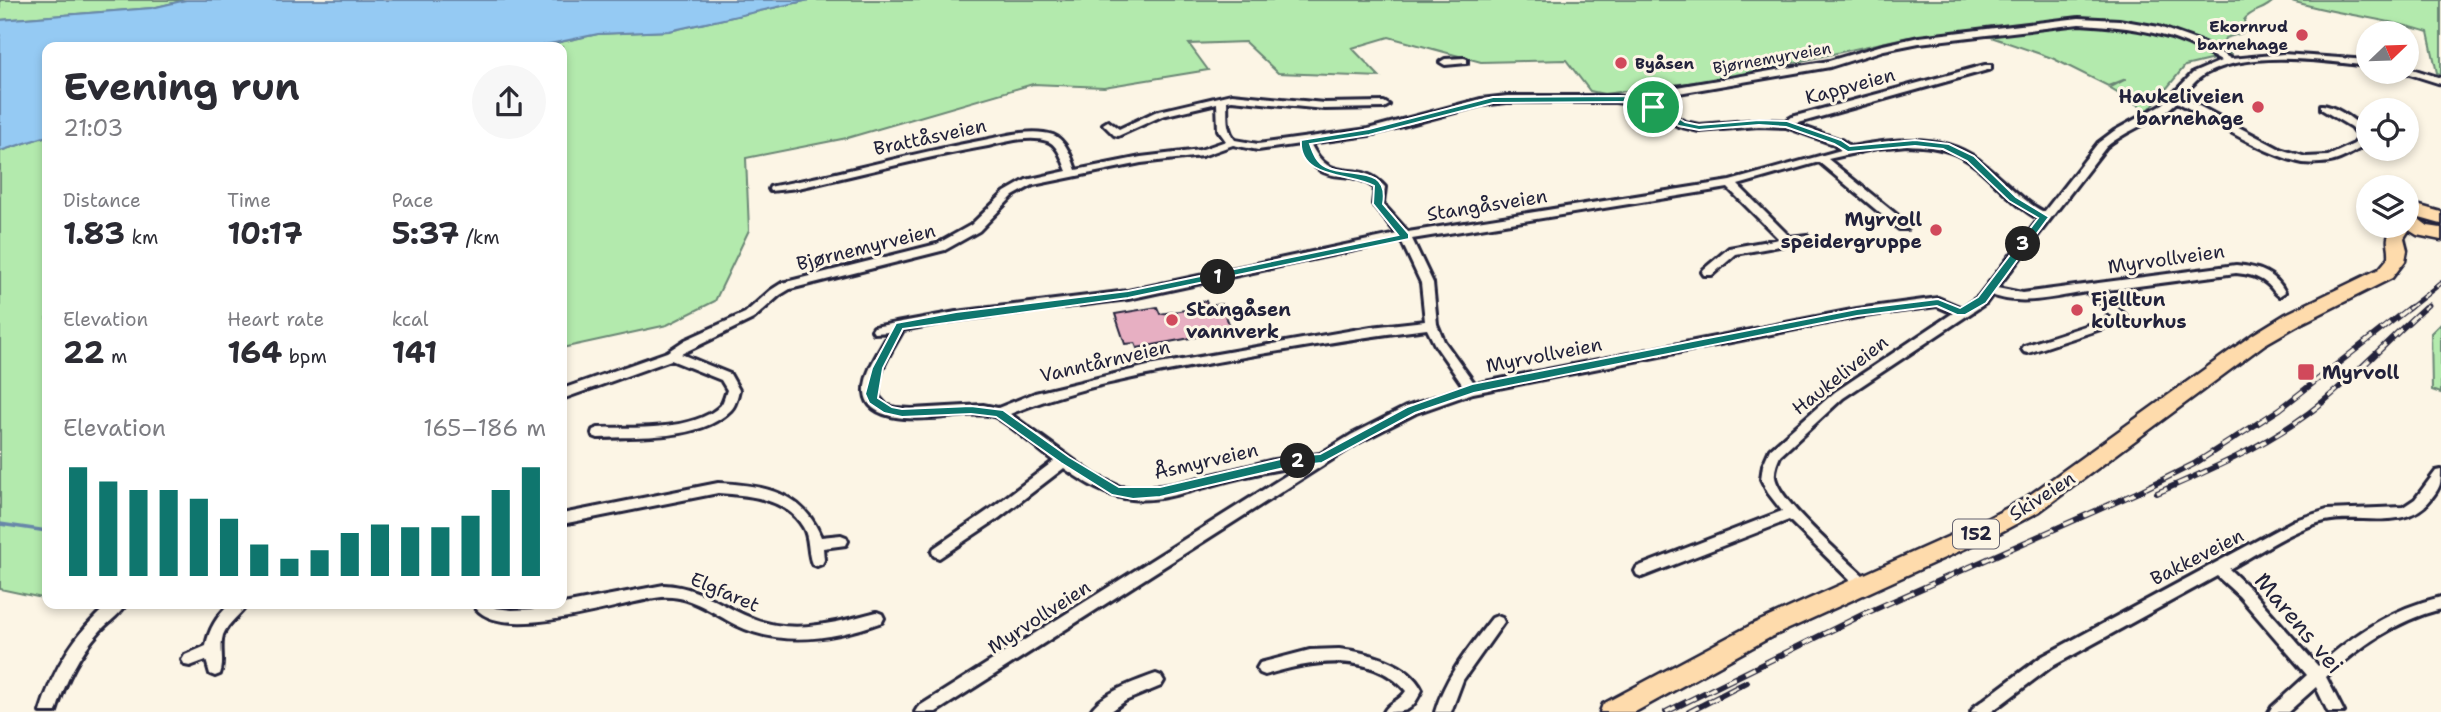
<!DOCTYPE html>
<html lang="en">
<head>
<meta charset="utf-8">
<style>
  :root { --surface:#fff; --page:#f7f7f7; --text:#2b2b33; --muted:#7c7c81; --accent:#0f766e }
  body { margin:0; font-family:"Shantell Sans",sans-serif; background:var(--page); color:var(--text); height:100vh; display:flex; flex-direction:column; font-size:26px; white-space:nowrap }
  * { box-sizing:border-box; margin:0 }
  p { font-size:23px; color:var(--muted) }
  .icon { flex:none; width:38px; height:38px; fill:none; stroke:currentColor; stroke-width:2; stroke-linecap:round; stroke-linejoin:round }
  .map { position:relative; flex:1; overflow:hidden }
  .side { position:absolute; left:42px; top:42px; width:525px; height:567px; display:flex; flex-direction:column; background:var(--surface); border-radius:14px; box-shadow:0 4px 10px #0003 }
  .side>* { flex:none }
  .needle { width:46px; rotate:67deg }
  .buttons { position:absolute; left:2356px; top:21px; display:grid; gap:14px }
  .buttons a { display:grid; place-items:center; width:63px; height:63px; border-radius:50%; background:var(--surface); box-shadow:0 4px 10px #0003; font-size:35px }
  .pin { position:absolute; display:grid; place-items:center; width:60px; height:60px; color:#fff; margin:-30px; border:4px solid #fff; border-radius:50%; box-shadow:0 2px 7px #0007 }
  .km { position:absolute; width:35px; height:35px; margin:-18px; border-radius:50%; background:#222; color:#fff; font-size:19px; line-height:35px; text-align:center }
  .round { display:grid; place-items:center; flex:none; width:74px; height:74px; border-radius:37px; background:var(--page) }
  .head { display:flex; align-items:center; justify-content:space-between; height:119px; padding:0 21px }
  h1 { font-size:38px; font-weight:700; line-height:52px }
  .figures { display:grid; grid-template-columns:repeat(3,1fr); gap:10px; height:119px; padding:7px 21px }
  .figures div { display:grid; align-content:center }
  .figures b { font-size:30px; font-weight:700 }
  .figures small { font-size:19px; font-weight:400 }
  .figures p { font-size:19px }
  .chart { height:196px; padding:14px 21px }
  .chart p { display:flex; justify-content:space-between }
  .chart svg { width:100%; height:126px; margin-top:7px; stroke:var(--accent); stroke-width:6 }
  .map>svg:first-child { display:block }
</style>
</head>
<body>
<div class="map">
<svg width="2441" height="712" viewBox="0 0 2441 712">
  <rect width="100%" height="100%" fill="#fcf5e5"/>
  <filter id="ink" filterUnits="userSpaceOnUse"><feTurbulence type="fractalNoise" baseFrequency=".0143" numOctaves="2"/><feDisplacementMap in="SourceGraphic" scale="14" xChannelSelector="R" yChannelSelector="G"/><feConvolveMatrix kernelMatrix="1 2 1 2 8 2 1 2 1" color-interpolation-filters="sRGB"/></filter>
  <g filter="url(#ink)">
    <!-- green -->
    <g fill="#b3eaad" stroke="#6a8674" stroke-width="2">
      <path d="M0,0H186L152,8L0,20Z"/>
      <path d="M809,0H2274C2265,11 2252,9 2244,20L2246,32L2225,38L2222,47L2231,55L2185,66L2148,111L2109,88L2126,79L2108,86L2052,58L1991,37H1908L1725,78L1604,94L1590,91L1566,60L1481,62L1389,37L1352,48L1380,77L1278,73L1245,42L1189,44L1208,70L1104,87L1033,84L847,138L746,158L749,230L715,301L667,325L562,348V47H537L598,34L669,31Z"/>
      <path d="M2289,0H2441V74L2437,73L2428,32C2383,17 2334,15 2289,0Z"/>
      <path d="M47,136V599L0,589V151Z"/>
      <path d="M2441,323V393L2432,390L2431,333Z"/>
    </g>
    <!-- water -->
    <path fill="#95caf3" stroke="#6787a9" stroke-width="2" d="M186,0H809L669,31L598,34L535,47H47V136L0,151V20L152,8Z"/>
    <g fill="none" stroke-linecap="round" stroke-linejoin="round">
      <!-- stream -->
      <path stroke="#6787a9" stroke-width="3.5" d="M0,524L47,531"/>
    </g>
    <!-- building -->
    <path fill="#e7afc2" stroke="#22223b" stroke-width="2" d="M1206,301L1208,306L1221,304L1230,326L1215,328L1217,333L1137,348L1135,343L1125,344L1115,314L1157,307L1160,314L1192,309L1190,304Z"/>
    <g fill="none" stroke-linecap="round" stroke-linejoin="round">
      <!-- street casing -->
      <g stroke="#22223b" stroke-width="6">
        <g id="street">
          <path d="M2079,18L2119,20L2159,27L2204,43L2231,59L2283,54L2368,60V66C2318,60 2250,50 2205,74C2195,80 2189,89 2182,97L2280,149L2306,157L2328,156L2354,144L2359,138L2351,127L2321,109V105C2332,104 2366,125 2368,137C2369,147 2338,161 2330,162C2322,163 2311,164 2303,163C2264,155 2213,121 2177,102C2156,122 2127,129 2106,147L1997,288L2022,293L2236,265C2257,267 2275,272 2285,292L2279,296C2273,292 2272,287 2266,283C2258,276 2247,274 2236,273L2100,291L2125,315L2127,318L2125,321L2028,353L2024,352L2022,349L2024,346L2112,317L2087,292C2058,296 2021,307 1992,295L1986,303L1843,398L1780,456C1777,463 1774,470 1775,477C1778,501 1849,561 1869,581L1871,585L1869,589L1864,591L1859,589L1789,520L1642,577L1637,575L1635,571L1637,567L1782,511L1768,493L1761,479L1763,465L1770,449L1835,392L1953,313L1937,306L1857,317L1473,393L1416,413L1361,441L936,712H915L918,707L1301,466C1271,470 1241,477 1212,485C1187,492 1158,502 1132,499C1107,497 1084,482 1064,468L999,518L939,558L934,556L932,552L934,548L989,510L1054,461C1041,452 1006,420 993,416C978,412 960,416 945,417C923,419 867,424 865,392C864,371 881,349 890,332L874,333L872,330L874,327L956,312L1128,291L1397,234L1373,204L1375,188C1345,163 1324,194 1300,144L1258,150L1233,145L1202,156L1141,163L1033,185L1013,196L979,231L945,250L790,289L780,295L753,319L681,354L730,374L739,390C737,397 736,405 731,410C701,441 638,436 598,438L593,436L592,433L593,430L598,428C632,427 695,432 721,405C724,401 725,395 727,390L721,380L671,360L562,399V389L667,352L685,340L745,313L771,290L782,283L937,244L971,225L1005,192L1026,180L1067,171C1063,162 1058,144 1047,141C1030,135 1005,142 988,146C924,157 861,174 798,188L770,191L769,189L770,187L774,186C844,173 913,153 984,140C1004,136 1032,128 1053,135C1066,140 1072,158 1076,170L1141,157L1200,150L1226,141L1218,130L1217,103L1162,116L1118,136L1114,135L1103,124L1108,121L1119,129L1155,112L1232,94L1324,103L1384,102L1389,105L1384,108L1324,109L1232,100L1227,101C1228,117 1225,127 1235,140L1258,144L1368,129L1481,99L1507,96H1615L1641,99L1649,94L1665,89L1829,61L1879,46L1919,37ZM2079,24C2134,27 2173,32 2221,61L2193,73L2163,104L2114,131L2098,143L2044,212C2021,200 2005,181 1985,165C1947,132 1897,138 1851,147L1841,140L1795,124L1991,69V65H1985L1792,117L1785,121L1759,120L1699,125L1685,122L1650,102L1667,95L1830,67L1884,50L1919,43ZM1507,102H1615L1641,105L1678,126L1699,131L1759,126L1786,127L1833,144L1841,150L1730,181L1408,232L1383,204L1385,187C1358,156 1332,189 1310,143L1369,135L1481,105ZM1907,145C1924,146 1940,147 1956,154C1987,168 2007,202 2039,219L1978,297L1962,308L1938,298L1857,309L1475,384L1444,341L1437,324L1433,283L1412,239L1728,188L1779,239L1729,248L1704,269L1702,272L1704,275H1712L1736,254L1807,241L1809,238L1807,235L1790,237L1738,185L1819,162L1899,229H1907L1909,226L1907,223L1828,159L1877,148ZM1401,240L1421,283L1425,321L1371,327L1148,366L1035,393L998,408L983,405L912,409L896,408L886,405L879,397C874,374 893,349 903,330L956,320L1128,299ZM1427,329L1435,345L1464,387L1406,407L1351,435L1320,454L1274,460L1175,484L1141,489L1120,487L1094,475L1010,414C1077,386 1151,374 1222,361C1290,349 1358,337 1427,329Z"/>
          <path d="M1464,58L1467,59V63L1445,65L1440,62L1445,59Z"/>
          <path d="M2406,67L2441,78V84L2403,72H2406Z"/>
          <path d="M2441,470C2441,485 2440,487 2431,499C2406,532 2360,513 2325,521C2293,529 2259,553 2229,569L2249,588L2318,666C2357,632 2391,609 2441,597V609C2395,621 2361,646 2326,677L2344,712H2328L2316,687L2288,712H2269L2272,707L2307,675L2239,596L2217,576L2051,667L1991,712H1971L1974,707L2041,657L2295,520L2327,510L2403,507L2415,499L2436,471Z"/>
          <path d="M718,483C762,485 803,491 821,537L841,535L846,537L848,541L846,545L823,548L824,560L822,564L817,566L812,564C807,552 810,538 803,527C786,498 748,495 718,493L562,524V514Z"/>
          <path d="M664,585C697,586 720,605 749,617C791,636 835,623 877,612L882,614L884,618L882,622C835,639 783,648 736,625C712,613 691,595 662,597C622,601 497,647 473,604H490L495,608L512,610L537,609Z"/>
          <path d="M109,604H126C120,615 108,622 100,631C78,655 65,682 56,712H40C53,669 75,633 109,604Z"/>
          <path d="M230,604H247C241,615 228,622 223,635C219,648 225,662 220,674L215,676L210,674L206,660L190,666L185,665L182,660L185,655L206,646C209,628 218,615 230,604Z"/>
          <path d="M1497,616L1502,618L1504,622L1463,680L1451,712H1435C1446,675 1469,648 1492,618Z"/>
          <path d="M1339,649C1367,652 1408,662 1422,690C1411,712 1408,712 1384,712C1389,702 1400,701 1406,691C1371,650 1310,661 1265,675L1260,673L1257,668L1260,663L1310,650Z"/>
          <path d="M1156,674L1161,676L1164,681L1161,686L1125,701L1110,712H1090C1100,693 1137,681 1156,674Z"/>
        </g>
      </g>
      <!-- primary casing -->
      <g stroke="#22223b" stroke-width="5">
        <path id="primary" d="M2420,206L2441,212V224L2416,217L2428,226L2441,228V240L2417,235L2409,230L2404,238L2407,250L2405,261L2392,278L2300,324L2265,344L2040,511L1999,533L1769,638L1635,712H1600L1603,704L1753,624L1983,521L2024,499L2252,335L2286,314L2379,269L2389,257C2390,240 2383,243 2394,226H2406V209Z"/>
      </g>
      <!-- street -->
      <use href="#street" fill="#fcf5e5" fill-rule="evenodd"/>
      <!-- primary -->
      <use href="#primary" fill="#fedbac" fill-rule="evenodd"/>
      <!-- rail-far1 casing -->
      <g stroke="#22223b" stroke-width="5">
        <g id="rail-far1">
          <path d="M2408,309L2441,283"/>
          <path d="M2423,309L2428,305"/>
        </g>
      </g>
      <!-- rail casing -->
      <g stroke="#22223b" stroke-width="6">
        <g id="rail">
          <path d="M2157,493C2210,470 2263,447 2309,413C2351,381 2386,342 2425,307"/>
          <path d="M1666,712L1864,614L2136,493L2194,464L2280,409L2410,307"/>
          <path d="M1689,712L1747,682"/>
        </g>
      </g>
      <!-- rail-far1 -->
      <use href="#rail-far1" stroke="#fcf5e5" stroke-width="2.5" stroke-dasharray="9" stroke-linecap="butt"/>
      <!-- rail -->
      <use href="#rail" stroke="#fcf5e5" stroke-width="3.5" stroke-dasharray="11" stroke-linecap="butt"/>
    </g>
  </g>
  <!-- route -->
  <path fill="#0f766e" stroke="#fff" stroke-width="2" fill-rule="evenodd" d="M1624,96L1657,105L1685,122L1699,125L1759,120L1787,121L1841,140L1850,146L1915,140L1949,144L1974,156L2016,197L2049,217L1986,303L1965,315H1957L1937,306L1857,316L1474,393L1415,413L1322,463L1293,466L1160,497L1133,499L1112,495L1061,463L996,417L971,414L902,417L884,413L869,403L865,394L872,368L896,323L956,312L1128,291L1398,235L1373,204L1374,186C1350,173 1298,179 1301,140L1369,129L1493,97ZM1624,102L1650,109L1679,126L1699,130L1759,125L1786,127L1834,144L1848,152L1915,146L1943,149L1967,161L2009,201L2038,218L1978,297L1960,308L1938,299L1857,309L1472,384L1407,407L1320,454L1293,456L1160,487H1119L1069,457L1003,410L971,406L902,409L892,407L878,398L883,368L903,329L1128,298L1409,239V234L1383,204C1390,164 1349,178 1326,167C1317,163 1313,153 1310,144L1369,135L1493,103Z"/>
  <!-- markers -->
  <g fill="#d1495b" stroke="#fcf5e5" stroke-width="2.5">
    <circle cx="2302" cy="35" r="7"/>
    <circle cx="1621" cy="63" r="7"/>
    <circle cx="2258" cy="107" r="7"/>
    <circle cx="1936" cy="230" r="7"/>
    <circle cx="2077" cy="310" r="7"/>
    <circle cx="1172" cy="320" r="7"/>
    <rect x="2297" y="363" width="18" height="18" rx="3.5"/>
  </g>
  <g text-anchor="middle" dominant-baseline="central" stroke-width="6" stroke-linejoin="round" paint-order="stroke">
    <!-- far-poi labels -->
    <g font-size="16" font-weight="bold" fill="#22223b" stroke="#fcf5e5" text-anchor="end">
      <text x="2288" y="26">Ekornrud<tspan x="2288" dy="18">barnehage</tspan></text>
      <text x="1635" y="63" text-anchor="start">Byåsen</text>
    </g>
    <!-- far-street labels -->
    <g font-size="16" fill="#22223b" stroke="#fcf5e5">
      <text transform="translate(1772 58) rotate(-10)">Bjørnemyrveien</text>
    </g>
    <!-- shield labels -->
    <rect fill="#fcf5e5" stroke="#63616e" stroke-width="2" x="1953" y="519.5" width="46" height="29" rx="5"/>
    <g font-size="18" font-weight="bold" fill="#22223b">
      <text x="1976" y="534">152</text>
    </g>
    <!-- street labels -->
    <g font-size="19" fill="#22223b" stroke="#fcf5e5">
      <text transform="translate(1850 86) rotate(-15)">Kappveien</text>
      <text transform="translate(930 137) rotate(-12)">Brattåsveien</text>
      <text transform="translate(1487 205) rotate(-9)">Stangåsveien</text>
      <text transform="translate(866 247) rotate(-14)">Bjørnemyrveien</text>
      <text transform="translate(2166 259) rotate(-8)">Myrvollveien</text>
      <text transform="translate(1544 355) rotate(-11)">Myrvollveien</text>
      <text transform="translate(1105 361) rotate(-13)">Vanntårnveien</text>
      <text transform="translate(1840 375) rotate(-38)">Haukeliveien</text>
      <text transform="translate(1206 461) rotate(-13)">Åsmyrveien</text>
      <text transform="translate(2042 496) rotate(-33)">Skiveien</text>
      <text transform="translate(2197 557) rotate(-27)">Bakkeveien</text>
      <text transform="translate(725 592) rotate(23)">Elgfaret</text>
      <text transform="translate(1039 617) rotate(-33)">Myrvollveien</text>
    </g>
    <!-- poi labels -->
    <g font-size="19" font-weight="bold" fill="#22223b" stroke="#fcf5e5" text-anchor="start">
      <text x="2244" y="96" text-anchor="end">Haukeliveien<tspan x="2244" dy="22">barnehage</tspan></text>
      <text x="1922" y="219" text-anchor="end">Myrvoll<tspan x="1922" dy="22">speidergruppe</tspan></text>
      <text x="2091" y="299">Fjelltun<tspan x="2091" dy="22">kulturhus</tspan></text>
      <text x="1186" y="309">Stangåsen<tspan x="1186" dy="22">vannverk</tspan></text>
      <text x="2322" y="372">Myrvoll</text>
    </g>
    <!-- near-street labels -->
    <g font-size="23" fill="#22223b" stroke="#fcf5e5">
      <text transform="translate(2299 623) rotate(50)">Marens vei</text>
    </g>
  </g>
</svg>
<div class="buttons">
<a><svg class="needle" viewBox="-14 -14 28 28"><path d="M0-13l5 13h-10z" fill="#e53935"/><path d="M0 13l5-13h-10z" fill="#7c7c81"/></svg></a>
<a><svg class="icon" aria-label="locate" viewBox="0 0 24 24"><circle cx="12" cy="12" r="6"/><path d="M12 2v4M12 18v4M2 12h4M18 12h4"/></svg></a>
<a><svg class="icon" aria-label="layers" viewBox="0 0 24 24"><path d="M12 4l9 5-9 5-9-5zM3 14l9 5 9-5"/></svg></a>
</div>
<div class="pin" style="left:1653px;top:107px;background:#1e9e55"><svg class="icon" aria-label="arrive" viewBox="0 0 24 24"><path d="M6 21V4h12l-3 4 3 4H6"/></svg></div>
<b class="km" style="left:1218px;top:277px">1</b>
<b class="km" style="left:1298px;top:461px">2</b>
<b class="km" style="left:2023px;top:244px">3</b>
<section class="side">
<div class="head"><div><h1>Evening run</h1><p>21:03</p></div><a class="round"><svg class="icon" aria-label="share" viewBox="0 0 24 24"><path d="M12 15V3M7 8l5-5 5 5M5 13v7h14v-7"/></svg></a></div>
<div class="figures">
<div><p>Distance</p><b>1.83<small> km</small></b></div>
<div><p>Time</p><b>10:17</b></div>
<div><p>Pace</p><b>5:37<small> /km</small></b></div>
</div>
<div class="figures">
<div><p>Elevation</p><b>22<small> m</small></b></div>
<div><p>Heart rate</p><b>164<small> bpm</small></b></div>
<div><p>kcal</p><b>141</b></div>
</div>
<div class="chart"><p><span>Elevation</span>165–186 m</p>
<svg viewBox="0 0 160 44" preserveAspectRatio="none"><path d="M5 44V6M15 44V11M25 44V14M35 44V14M45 44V17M55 44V24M65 44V33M75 44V38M85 44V35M95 44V29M105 44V26M115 44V27M125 44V27M135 44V23M145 44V14M155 44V6"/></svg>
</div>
</section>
</div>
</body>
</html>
